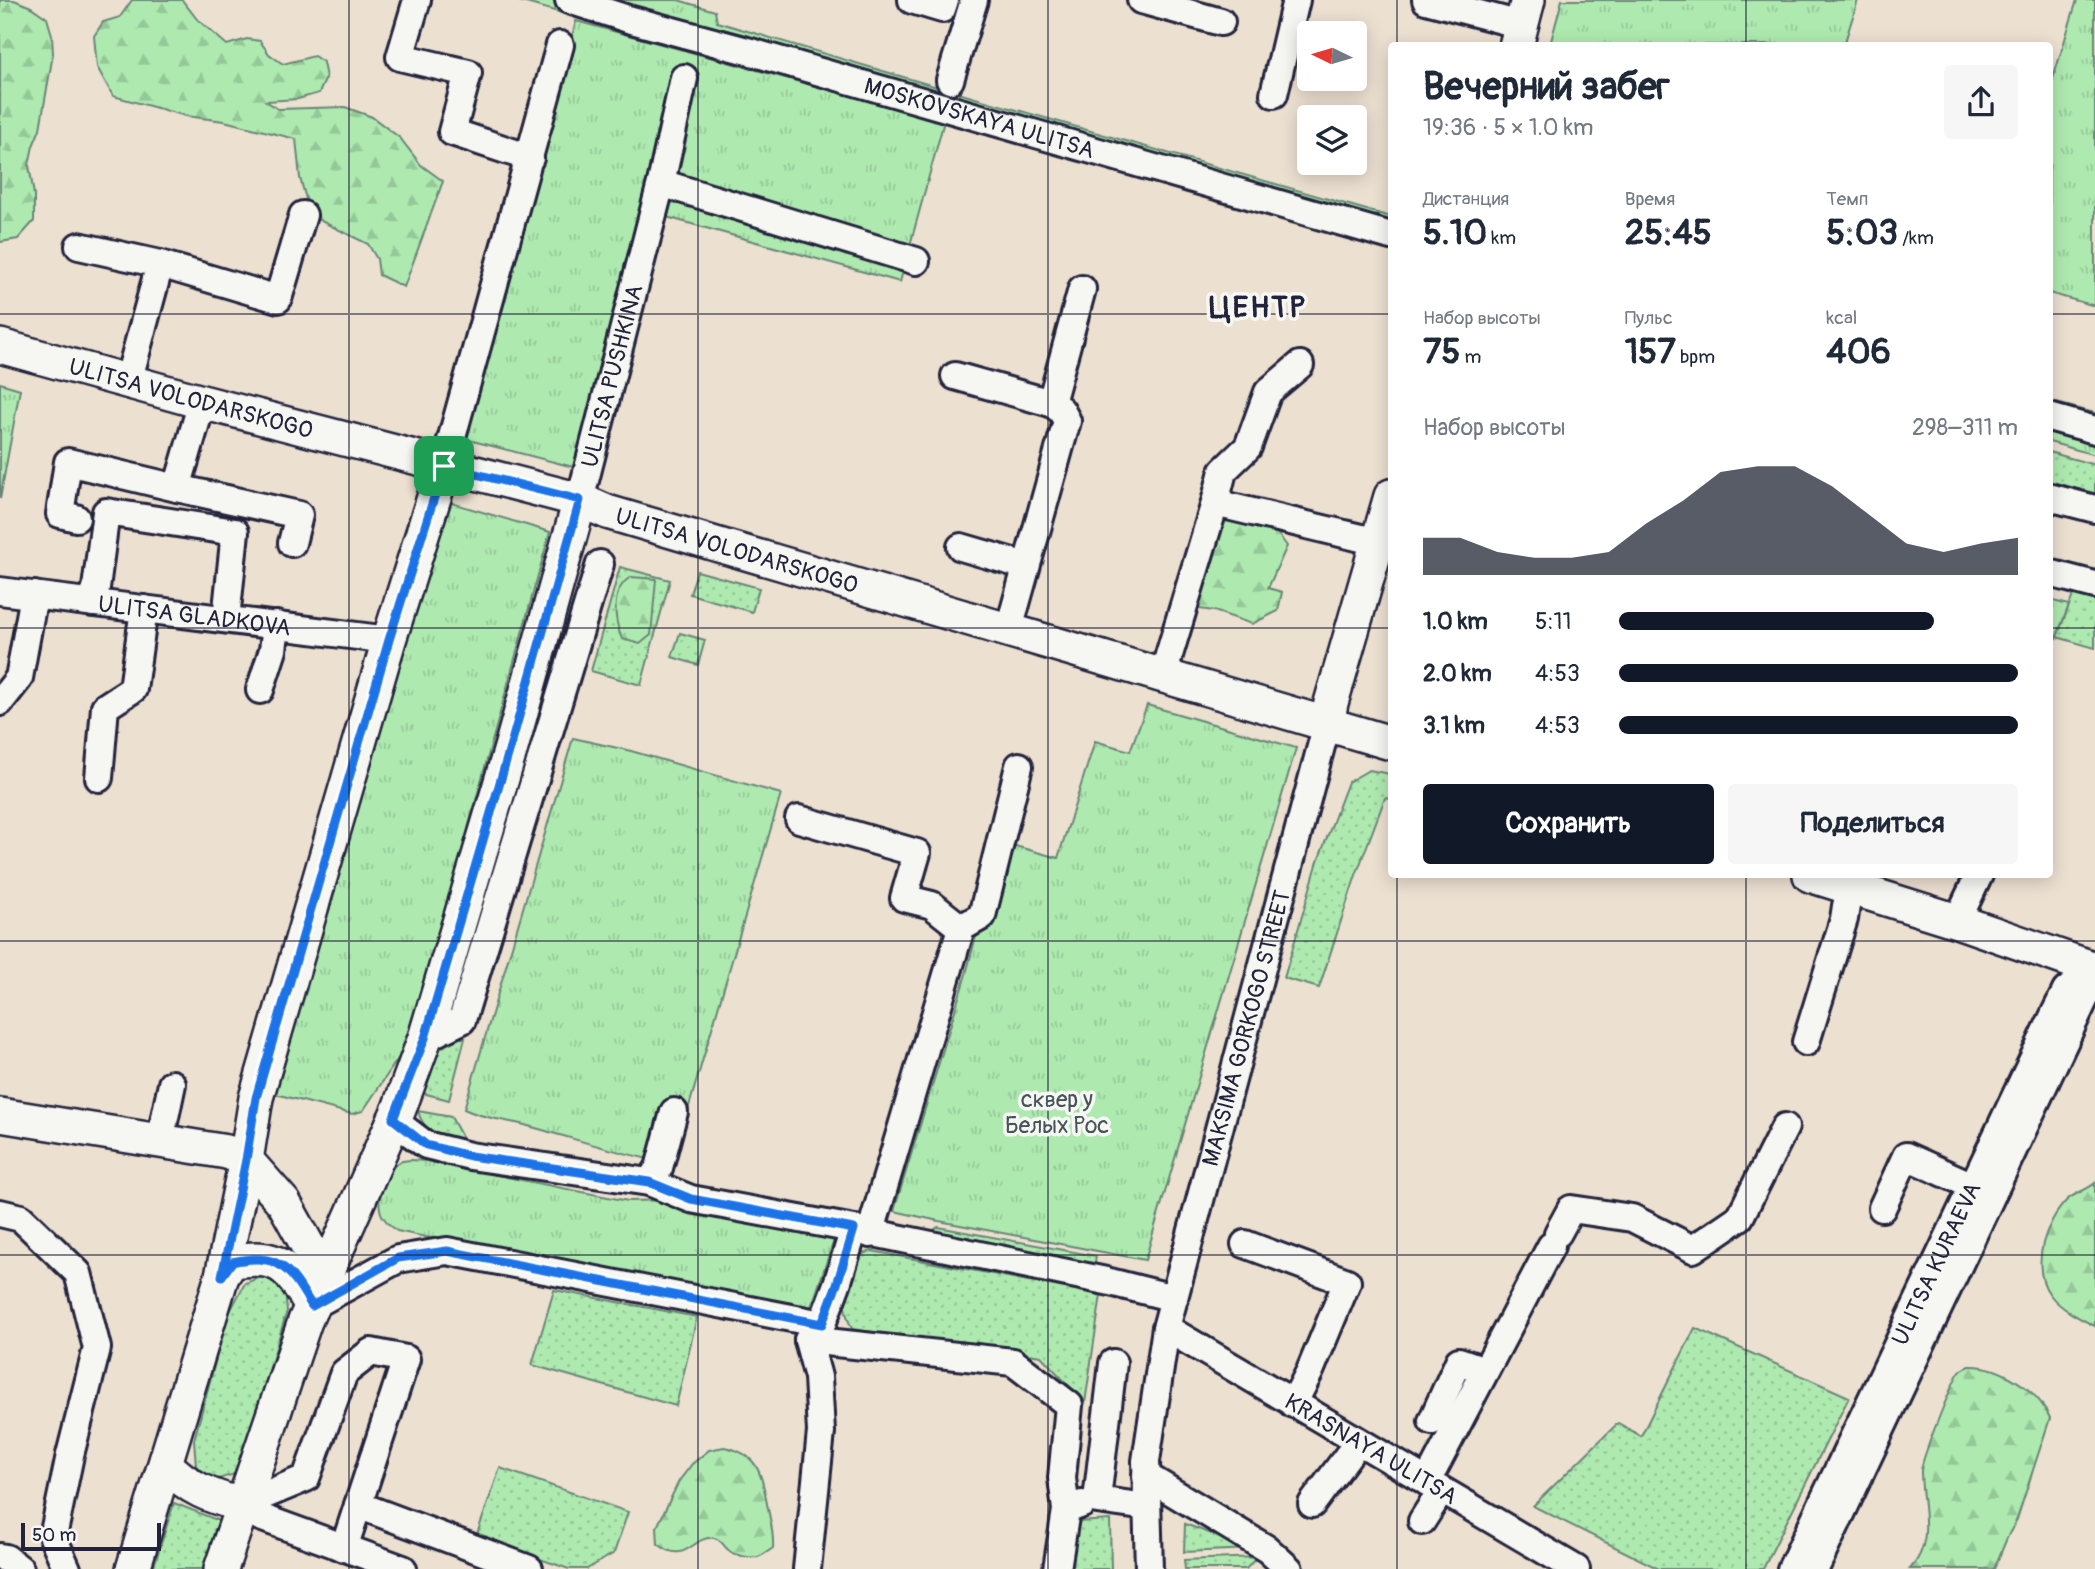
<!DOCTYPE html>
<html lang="ru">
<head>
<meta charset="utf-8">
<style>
  :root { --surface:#fff; --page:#f6f6f7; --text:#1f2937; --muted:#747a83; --accent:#111827 }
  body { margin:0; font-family:Pangolin,sans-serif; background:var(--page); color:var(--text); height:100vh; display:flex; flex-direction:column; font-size:26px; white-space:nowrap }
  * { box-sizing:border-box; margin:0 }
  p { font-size:23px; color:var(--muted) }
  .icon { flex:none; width:38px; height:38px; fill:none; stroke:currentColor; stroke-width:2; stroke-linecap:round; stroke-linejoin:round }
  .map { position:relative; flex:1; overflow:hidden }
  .panel { position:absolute; left:1388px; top:42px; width:665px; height:836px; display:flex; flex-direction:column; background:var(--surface); border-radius:7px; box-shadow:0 4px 18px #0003 }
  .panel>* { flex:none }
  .needle { width:46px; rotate:275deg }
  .buttons { position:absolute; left:1297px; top:21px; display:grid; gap:14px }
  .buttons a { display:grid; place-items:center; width:70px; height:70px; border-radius:7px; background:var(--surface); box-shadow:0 4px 18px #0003; font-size:35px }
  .scale { position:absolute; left:21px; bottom:18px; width:140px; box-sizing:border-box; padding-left:7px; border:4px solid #22223b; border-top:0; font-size:19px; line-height:24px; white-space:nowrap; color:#22223b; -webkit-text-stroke:5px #f6f6f2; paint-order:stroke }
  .pin { position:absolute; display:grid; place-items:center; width:60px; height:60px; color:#fff; margin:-30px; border-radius:14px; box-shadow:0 4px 10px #0006 }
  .round { display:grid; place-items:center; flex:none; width:74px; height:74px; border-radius:7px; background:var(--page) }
  .overview { display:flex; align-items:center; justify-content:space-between; height:119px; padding:0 35px }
  h1 { font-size:38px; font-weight:700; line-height:52px }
  .figures { display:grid; grid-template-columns:repeat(3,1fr); gap:10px; height:119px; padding:7px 35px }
  .figures div { display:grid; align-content:center }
  .figures b { font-size:35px; font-weight:700 }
  .figures small { font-size:19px; font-weight:400 }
  .figures p { font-size:19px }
  .chart { height:196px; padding:14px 35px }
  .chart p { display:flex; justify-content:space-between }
  .chart svg { width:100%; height:126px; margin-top:7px; fill:var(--accent); opacity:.7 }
  .primary-button { display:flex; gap:14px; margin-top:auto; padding:14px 35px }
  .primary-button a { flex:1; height:80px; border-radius:7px; background:var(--accent); color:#fff; font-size:28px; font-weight:700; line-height:80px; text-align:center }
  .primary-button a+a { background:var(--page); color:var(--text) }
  ul { padding:0 35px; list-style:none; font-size:23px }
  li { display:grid; grid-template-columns:112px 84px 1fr; align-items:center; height:52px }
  li i { height:18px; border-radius:9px; background:var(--accent) }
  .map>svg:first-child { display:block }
</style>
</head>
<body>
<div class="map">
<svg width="2095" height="1569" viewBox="0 0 2095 1569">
  <defs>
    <pattern id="grass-dots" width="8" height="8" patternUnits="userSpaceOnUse" patternTransform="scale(1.75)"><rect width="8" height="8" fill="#aeeab0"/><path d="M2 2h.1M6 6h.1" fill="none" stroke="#95c898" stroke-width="1.8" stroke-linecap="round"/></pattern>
    <pattern id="forest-firs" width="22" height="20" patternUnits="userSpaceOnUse" patternTransform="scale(1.75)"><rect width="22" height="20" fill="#aeeab0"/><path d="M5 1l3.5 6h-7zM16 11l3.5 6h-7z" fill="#95c898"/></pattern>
    <pattern id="park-tufts" width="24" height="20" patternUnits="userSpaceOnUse" patternTransform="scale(1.75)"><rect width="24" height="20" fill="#aeeab0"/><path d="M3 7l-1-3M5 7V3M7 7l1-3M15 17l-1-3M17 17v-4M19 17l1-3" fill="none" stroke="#95c898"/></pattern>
  </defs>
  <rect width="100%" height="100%" fill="#ece0d1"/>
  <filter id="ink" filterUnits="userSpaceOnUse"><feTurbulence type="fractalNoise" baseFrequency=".0143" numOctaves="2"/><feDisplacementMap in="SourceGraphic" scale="14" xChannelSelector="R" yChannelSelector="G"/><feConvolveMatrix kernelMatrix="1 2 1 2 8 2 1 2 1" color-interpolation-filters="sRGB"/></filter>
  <g filter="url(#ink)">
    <!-- grass -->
    <g fill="url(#grass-dots)" stroke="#688676" stroke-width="2">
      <path d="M2049,452L2095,465V494L2049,481Z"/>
      <path d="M620,567L670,580L641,685L591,671Z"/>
      <path d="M697,571L759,588L752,612L690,594Z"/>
      <path d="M2074,593L2095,599V648L2057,637Z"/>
      <path d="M680,633L705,640L698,665L672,657Z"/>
      <path d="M1369,770L1391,774V799L1385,798L1356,875L1319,988L1284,978L1318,861L1348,782Z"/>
      <path d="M439,1038H465L449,1100L415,1091Z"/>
      <path d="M418,1111L451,1117L463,1139C442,1139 423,1132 418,1111Z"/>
      <path d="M938,1227L1096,1256L1094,1269L924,1237Z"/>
      <path d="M872,1251L1101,1295L1085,1403L1041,1356L852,1329C837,1296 847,1287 859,1255Z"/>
      <path d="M267,1275L285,1293L287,1311L238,1473L215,1480L196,1466L194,1440L228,1315L245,1283Z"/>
      <path d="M554,1290L697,1317L676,1406L532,1365Z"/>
      <path d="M1695,1328L1849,1397L1763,1569H1659L1533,1506L1618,1423L1641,1436Z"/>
      <path d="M500,1468L628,1512L614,1553L587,1569H569L476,1537Z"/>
      <path d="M174,1503L222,1522L207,1569H153Z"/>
      <path d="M1110,1520L1111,1569H1071L1077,1522Z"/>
      <path d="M1185,1524L1252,1549L1184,1552Z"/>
      <path d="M1257,1557L1246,1569H1185L1184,1560Z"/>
    </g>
    <!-- forest -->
    <g fill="url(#forest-firs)" stroke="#688676" stroke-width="2">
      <path d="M0,0H14L31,7L47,18L52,35L53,54L40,129L33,146L29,165L34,195V221L18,239L0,242Z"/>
      <path d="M132,0H182L197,19L227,45L247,39L260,41L269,54L283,64L314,56L323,62L326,78L319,93L298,99L266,101L278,109L345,107L372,117L400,138L421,165L443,181L404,287L379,275L377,259L368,244L311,216L300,178L296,139L224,121L186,116L113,96L97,67L94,36L103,22L120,17Z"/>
      <path d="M1215,503L1264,515L1287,546L1268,588L1282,592L1278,611L1252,624L1214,611L1184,607Z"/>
      <path d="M631,577L656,579L651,635L640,644L622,639C614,620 610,589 631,577Z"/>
      <path d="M2049,600L2069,605L2049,656Z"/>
      <path d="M2095,1183V1326C2056,1307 2032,1290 2043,1243C2047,1228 2056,1211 2067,1200C2075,1193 2087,1190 2095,1183Z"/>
      <path d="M1970,1366C2000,1365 2038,1390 2050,1418L2017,1519L2007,1538L1994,1569H1910C1936,1542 1921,1504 1921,1471C1921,1460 1953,1380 1960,1371C1963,1369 1966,1368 1970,1366Z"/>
      <path d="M724,1447C757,1453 762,1473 767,1504C770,1519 774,1532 773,1548C769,1551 763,1555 758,1557C753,1558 736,1556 731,1552C724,1548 722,1539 714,1538C692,1535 687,1567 658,1544L657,1527L679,1481L692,1464L709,1450Z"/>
    </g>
    <!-- park -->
    <g fill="url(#park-tufts)" stroke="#688676" stroke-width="2">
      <path d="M515,0H678L715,11L717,22L944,89L1391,217V248L945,119Z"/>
      <path d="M1562,0H1858L1844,45H1550Z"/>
      <path d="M2077,0H2095V306L2049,293V92Z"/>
      <path d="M576,21L944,121L900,282L645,211L577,468L465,439Z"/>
      <path d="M0,383L20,389L0,499Z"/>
      <path d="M2049,401L2095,413V455L2049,442Z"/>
      <path d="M445,501L550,532L409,1042L363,1111L352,1114L268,1092Z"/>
      <path d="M1147,705L1296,748L1145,1260L939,1221L894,1211L966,974L1001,842L1058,858L1095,741L1130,751Z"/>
      <path d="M573,738L631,751L781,794L672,1164C623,1155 576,1139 528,1126C507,1120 484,1119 464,1109Z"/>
      <path d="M411,1160L426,1161L628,1201L673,1200L835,1237L808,1317L397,1231C391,1226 384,1221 381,1213C376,1198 384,1169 400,1162C403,1160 407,1161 411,1160Z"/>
    </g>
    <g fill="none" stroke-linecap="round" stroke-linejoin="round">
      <!-- minor casing -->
      <g stroke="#22223b" stroke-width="32">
        <g id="minor">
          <path d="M417,0L400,57L468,73L452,132L530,158"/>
          <path id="s1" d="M569,0L628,19L751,52L1391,236"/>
          <path d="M912,0L942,9L945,0"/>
          <path d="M1141,0L1221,22"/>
          <path d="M1426,0L1521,25"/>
          <path d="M950,80L974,0"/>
          <path d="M1274,94L1296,0"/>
          <path d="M661,183L916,261"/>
          <path d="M79,246L160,264L128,382"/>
          <path d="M160,264L278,299L303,215"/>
          <path d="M955,376L1051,403L1061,410L1067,421L1009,629"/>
          <path d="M1051,403L1082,289"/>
          <path d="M2049,417L2095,430"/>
          <path d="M444,466L560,45"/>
          <path d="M177,488L299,515L292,543"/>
          <path d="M2049,497L2095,509"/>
          <path id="s2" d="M580,500L661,183L684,78"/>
          <path d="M1215,503L1223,471L1248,447L1268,392L1300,365"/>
          <path d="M76,518L60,514L68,462L177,488L202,402"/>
          <path d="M961,547L1026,566"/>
          <path d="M2049,573L2095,585"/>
          <path id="s3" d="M0,591L389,640"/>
          <path d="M94,603L106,512L235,532L226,619"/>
          <path d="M1163,675L1215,503L1378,542"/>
          <path d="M260,690L273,650L276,625"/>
          <path d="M0,702L19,678L34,595"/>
          <path d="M99,778L105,707L133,689L144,609"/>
          <path d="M799,819L917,853L904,898L932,905L961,928"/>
          <path d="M1957,921L1979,875"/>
          <path d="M425,1038L462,1020L600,564"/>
          <path d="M1806,1042L1844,919L1846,906L1851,888"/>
          <path d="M393,1120L426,1145L470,1156L649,1182L691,1199L854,1229L1106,1281L1174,1298"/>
          <path d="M160,1141L172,1084"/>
          <path d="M649,1182L659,1168L674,1112"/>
          <path d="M1882,1208L1906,1156L1973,1186"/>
          <path d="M0,1213L21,1218L78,1273L97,1348L70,1455L53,1537L67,1569"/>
          <path d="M1558,1233L1571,1209L1632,1218L1693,1249L1740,1217L1785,1127"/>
          <path d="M870,1234L961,928L982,916L1019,766"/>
          <path d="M1245,1244L1347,1282L1310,1371L1293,1404"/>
          <path d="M312,1306L398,1259L447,1251L822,1324"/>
          <path id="s4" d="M1166,1328L1576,1569"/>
          <path d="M808,1340L1013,1362L1069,1405L1062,1478L1066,1510"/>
          <path d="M1113,1363L1097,1500L1147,1507"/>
          <path d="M1432,1421L1459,1361L1485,1370"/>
          <path d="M1146,1476L1267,1549L1289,1569"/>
          <path d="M1427,1482L1551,1246"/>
          <path d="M1312,1504L1358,1442"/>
          <path d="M241,1505L306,1478L344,1373L371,1352L406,1359L344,1548"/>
          <path d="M241,1505L260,1517L403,1569"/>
          <path d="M358,1505L529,1569"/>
          <path d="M1422,1521L1441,1491"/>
          <path d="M0,1557L6,1558L20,1569"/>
          <path d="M807,1569L821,1432L818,1377L808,1340L822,1324L837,1284L854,1229"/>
          <path d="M1057,1569L1066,1510L1082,1504"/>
          <path id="s5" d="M1149,1569L1146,1461L1166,1328L1327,724"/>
          <path id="s6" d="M1791,1569L2055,1013L2066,991L2093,969"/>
          <path d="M1815,1569L2085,998L2094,968"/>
        </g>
      </g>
      <!-- major casing -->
      <g stroke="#22223b" stroke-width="38">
        <g id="major">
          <path d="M1516,46L1528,0"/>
          <path id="s7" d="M0,346L202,402L580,500L607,512L1391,743"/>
          <path d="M1327,724L1331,703L1391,496"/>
          <path d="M1810,875L1957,921L2095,969"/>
          <path d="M0,1115L227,1152L246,1160L284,1203L324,1275"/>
          <path d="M222,1276L231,1262C280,1252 289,1268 312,1306"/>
          <path d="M166,1465C190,1489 209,1496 241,1505"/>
          <path d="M133,1569L222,1276L246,1160L256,1098L389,640L444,466"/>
          <path d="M221,1569L305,1321L399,1109L425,1038L511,748L580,500"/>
        </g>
      </g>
      <!-- minor -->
      <use href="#minor" stroke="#f6f6f2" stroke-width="26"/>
      <!-- major -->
      <use href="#major" stroke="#f6f6f2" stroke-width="33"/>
    </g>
  </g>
  <g fill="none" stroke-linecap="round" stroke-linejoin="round" filter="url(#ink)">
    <!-- route casing -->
    <g stroke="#fff" stroke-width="14">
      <path id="route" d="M444,466L580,500L510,748L425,1038L393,1119L426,1145L470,1156L649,1182L691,1199L854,1229L837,1284L822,1324L447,1251L398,1258L312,1306C289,1268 280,1252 232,1262L222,1276L246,1160L256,1098L389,640Z"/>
    </g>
    <!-- route -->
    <use href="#route" stroke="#1a73e8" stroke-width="9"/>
  </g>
  <!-- grid -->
  <path fill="none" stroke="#22223b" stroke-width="2" stroke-opacity="0.55" d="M349,0V1569M698,0V1569M1048,0V1569M1397,0V46M1746,0V46M0,314H1391M2049,314H2095M0,628H1391M2049,628H2095M1397,875V1569M1746,875V1569M0,941H2095M0,1255H2095"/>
  <g text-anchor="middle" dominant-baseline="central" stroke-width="7" stroke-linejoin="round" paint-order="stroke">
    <!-- street labels -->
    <g font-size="23" fill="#22223b" stroke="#f6f6f2">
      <text stroke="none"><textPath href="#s1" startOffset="427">MOSKOVSKAYA ULITSA</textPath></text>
      <text stroke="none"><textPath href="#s2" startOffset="128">ULITSA PUSHKINA</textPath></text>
      <text stroke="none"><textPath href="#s7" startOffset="198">ULITSA VOLODARSKOGO</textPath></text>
      <text stroke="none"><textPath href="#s7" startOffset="765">ULITSA VOLODARSKOGO</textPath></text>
      <text stroke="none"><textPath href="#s3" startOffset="196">ULITSA GLADKOVA</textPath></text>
      <text stroke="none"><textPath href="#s5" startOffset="553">MAKSIMA GORKOGO STREET</textPath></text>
      <text stroke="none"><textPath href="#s6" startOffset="338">ULITSA KURAEVA</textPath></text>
      <text stroke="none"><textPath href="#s4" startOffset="238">KRASNAYA ULITSA</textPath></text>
    </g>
    <!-- park labels -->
    <g font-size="23" fill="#455458" stroke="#f6f6f2">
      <text x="1057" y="1099">сквер у<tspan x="1057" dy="26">Белых Рос</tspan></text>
    </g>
    <!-- district labels -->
    <g font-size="30" font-weight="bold" letter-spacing="2" fill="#22223b" stroke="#f6f6f2">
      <text x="1258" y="307">ЦЕНТР</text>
    </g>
  </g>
</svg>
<div class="buttons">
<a><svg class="needle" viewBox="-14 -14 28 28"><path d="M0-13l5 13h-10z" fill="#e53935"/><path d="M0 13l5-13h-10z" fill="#747a83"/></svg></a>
<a><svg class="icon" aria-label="layers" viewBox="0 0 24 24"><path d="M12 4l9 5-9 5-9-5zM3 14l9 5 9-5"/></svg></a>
</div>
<div class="scale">50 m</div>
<div class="pin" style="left:444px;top:466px;background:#1e9e55"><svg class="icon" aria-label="arrive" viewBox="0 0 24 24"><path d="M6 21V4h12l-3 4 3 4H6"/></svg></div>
<section class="panel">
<div class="overview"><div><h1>Вечерний забег</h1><p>19:36 · 5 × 1.0 km</p></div><a class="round"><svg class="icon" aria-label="share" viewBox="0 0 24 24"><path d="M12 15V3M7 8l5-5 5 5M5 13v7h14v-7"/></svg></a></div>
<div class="figures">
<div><p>Дистанция</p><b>5.10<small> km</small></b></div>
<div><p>Время</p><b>25:45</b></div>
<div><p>Темп</p><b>5:03<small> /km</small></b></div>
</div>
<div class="figures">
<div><p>Набор высоты</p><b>75<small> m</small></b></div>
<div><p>Пульс</p><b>157<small> bpm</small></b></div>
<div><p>kcal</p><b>406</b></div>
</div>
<div class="chart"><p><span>Набор высоты</span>298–311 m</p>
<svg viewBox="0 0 160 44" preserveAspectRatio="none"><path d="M0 44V31L10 31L20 36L30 38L40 38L50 36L60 26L70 18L80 8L90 6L100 6L110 13L120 23L130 33L140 36L150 33L160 31V44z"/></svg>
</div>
<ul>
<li><b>1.0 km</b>5:11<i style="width:79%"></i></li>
<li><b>2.0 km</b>4:53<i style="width:100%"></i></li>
<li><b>3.1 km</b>4:53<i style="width:100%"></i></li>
</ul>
<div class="primary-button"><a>Сохранить</a><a>Поделиться</a></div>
</section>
</div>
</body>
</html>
